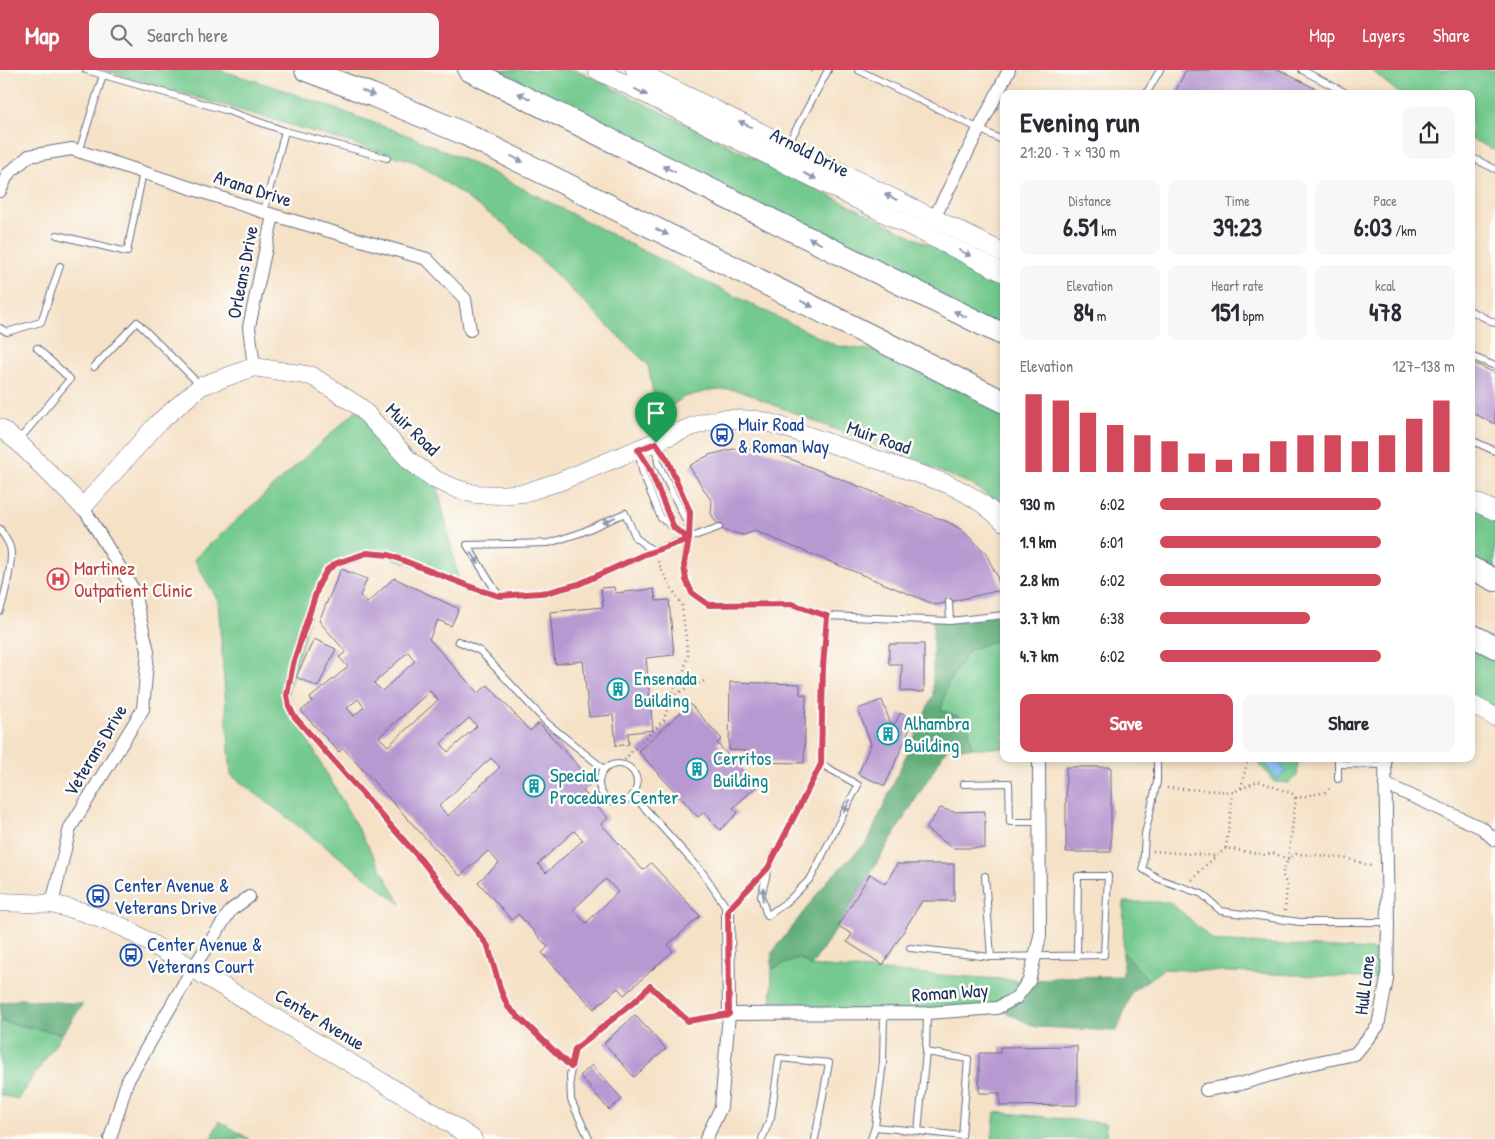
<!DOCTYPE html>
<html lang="en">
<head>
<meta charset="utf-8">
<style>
  :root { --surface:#fff; --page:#f7f7f7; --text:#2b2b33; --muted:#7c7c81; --accent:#d1495b }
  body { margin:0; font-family:"Patrick Hand",sans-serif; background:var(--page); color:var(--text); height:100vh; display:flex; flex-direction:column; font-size:19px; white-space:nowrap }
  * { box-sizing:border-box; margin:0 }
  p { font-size:16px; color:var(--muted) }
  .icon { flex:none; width:28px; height:28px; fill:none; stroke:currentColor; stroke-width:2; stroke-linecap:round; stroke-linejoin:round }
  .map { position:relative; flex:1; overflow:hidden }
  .drawer { position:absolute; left:1000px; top:20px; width:475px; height:672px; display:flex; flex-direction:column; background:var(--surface); border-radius:10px; box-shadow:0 2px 8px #0003 }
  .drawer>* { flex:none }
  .pin { position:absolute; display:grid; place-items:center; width:42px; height:42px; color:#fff; margin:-51px -21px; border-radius:50% 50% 50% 0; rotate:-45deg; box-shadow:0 0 5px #0007 }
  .pin .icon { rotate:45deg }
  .round { display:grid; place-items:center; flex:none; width:52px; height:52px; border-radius:10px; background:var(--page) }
  .headline { display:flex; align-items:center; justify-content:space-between; height:85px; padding:0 20px }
  h1 { font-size:28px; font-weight:800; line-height:38px }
  .figures { display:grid; grid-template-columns:repeat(3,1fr); gap:8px; height:85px; padding:5px 20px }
  .figures div { display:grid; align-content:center; border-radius:10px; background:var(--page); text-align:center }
  .figures b { font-size:25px; font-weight:800 }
  .figures small { font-size:14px; font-weight:400 }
  .figures p { font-size:14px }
  .chart { height:140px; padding:10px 20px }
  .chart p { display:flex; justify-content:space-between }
  .chart svg { width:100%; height:90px; margin-top:5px; stroke:var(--accent); stroke-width:6 }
  .button { display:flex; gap:10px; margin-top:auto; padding:10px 20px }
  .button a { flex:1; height:58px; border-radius:10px; background:var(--accent); color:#fff; font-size:20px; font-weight:800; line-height:58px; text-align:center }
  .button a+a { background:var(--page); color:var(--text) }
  ul { padding:0 20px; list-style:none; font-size:16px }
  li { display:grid; grid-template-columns:80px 60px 1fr; align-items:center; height:38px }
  li i { height:12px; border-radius:6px; background:var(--accent) }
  header { display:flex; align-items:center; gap:30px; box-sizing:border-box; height:70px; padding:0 25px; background:var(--accent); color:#fff }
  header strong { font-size:24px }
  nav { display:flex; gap:28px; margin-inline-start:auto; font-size:18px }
  .search { width:350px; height:45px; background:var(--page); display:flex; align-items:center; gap:12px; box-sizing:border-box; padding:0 18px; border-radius:10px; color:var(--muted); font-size:19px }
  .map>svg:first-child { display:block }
</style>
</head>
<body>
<header>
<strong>Map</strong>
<div class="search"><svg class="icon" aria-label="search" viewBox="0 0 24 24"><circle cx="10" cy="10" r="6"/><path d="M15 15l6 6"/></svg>Search here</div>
<nav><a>Map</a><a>Layers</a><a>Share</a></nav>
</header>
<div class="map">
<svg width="1495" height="1069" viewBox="0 0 1495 1069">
  <rect width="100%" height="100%" fill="#fdfcf7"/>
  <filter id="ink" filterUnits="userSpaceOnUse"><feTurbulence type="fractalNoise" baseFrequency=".02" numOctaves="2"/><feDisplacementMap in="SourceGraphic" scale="10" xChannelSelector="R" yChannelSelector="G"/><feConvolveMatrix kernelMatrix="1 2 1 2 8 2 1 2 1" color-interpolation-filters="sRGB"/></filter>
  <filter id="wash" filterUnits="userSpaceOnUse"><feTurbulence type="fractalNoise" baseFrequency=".0096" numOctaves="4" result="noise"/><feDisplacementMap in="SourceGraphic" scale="20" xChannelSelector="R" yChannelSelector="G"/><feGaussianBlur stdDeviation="1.12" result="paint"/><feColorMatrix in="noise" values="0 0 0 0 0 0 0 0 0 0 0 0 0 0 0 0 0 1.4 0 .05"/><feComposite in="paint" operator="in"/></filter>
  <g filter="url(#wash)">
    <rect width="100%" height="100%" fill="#f5e1c6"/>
    <!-- green -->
    <g fill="#73c98e" stroke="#477c76">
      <path d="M104,0H220L272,16L342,41L415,68L489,101L657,188L837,276L909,285L1004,332V437L971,414L762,330L748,323L730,319L708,321L684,327L657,346L648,295L504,154L416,92Z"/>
      <path d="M469,0H577L1004,212V265Z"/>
      <path d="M1371,0H1495V80L1471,69V24H1400Z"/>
      <path d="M360,337L436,410L459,512L378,483L337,493L319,514L287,625L294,646L401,834L231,705L218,531L194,489Z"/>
      <path d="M1471,430L1495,441V510L1471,498Z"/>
      <path d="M1471,565L1495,577V647L1471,634Z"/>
      <path d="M1004,570V678H972L967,650L941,640L948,613L969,580L988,573Z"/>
      <path d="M1260,689H1297L1298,691L1297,706L1288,713L1274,712L1260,695Z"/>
      <path d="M1124,832H1170L1214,871L1387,881V909L1163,899L1148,910L1123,882Z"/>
      <path d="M799,888L811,896L1029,911L997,938L771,944L772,899Z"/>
      <path d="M0,951L62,964L18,1029L0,1025Z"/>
      <path d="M995,1042L1105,1053L1107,1069H992Z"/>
      <path d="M219,1051L249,1069H211Z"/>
    </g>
    <!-- forest -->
    <g fill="#5ead79" stroke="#3c6e6c">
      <path d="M1004,545V570L988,573L969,580L948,613L941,640L967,650L972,678H947L838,856L811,896L799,888L772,899V883L829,809L868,771L933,625V550Z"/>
      <path d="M1123,882L1148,910L1132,921L1117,961L1036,957L997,938L1029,911L1062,907L1123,906Z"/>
      <path d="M21,929L83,934L62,964L0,951V933Z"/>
    </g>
    <!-- water -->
    <path fill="#84bbf4" stroke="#5075a9" d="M1266,689H1277L1286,702L1277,709L1265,694Z"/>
    <g id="blocks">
      <!-- building -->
      <g fill="#b799d1" fill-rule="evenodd">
        <path d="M1186,0H1279L1326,24H1174Z"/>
        <path d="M1471,292L1495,303V354L1471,342Z"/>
        <path d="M733,379H760L783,386L948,452L962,460L985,482L997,506L1001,520L936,535L755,461L744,465L725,461L715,451L711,443L712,432L689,396L709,385Z"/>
        <path d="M341,499L367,509L360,526L367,533L394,508L459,539L451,556L438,550L429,569L478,623L488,615L530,661L539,653L593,712L583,721L608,748L601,754L643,800L651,793L700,846L668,875L673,881L624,925L618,918L594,939L542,883L548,877L518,844L512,850L478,812L499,793L488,781L460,806L343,678L339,682L301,641L312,632L310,628L348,597L339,587L346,582L319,551ZM408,582L415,591L382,621L374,613ZM430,621L438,630L388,676L379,667ZM358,629L364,637L354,646L347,638ZM469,648L477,656L448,682L441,673ZM491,688L500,697L448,746L439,736ZM574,761L583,770L546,803L538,794ZM606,809L618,822L586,853L573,840Z"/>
        <path d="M614,517L615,523L654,519L656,531L669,530L674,585L646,588L653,660L628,663L629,674L616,676L613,645L589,647L583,591L555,594L550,542L603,537L601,518Z"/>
        <path d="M314,569L336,579L318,617L296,607Z"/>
        <path d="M889,574H924V622L901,621L902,594H889Z"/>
        <path d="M730,612L800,614V624L806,625L804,693L745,692L746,681L729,680Z"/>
        <path d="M882,630L890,652L895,654L900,643L914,649L885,716L858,704L871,674L858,639Z"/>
        <path d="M690,634L722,669L717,673L757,716L733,738L738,743L720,760L704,742L698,747L638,681Z"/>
        <rect x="1066" y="697" width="45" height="85"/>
        <path d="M940,738L954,742L985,741V778H953L926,759Z"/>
        <path d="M897,794H954V831H922L883,895L847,872L852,864L838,856L870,804L885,814Z"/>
        <path d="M635,945L666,979L634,1007L604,973Z"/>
        <path d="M1077,976V1035L1000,1036V1023H979V983H1000V977Z"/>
        <path d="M592,995L622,1029L609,1040L580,1006Z"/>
      </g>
    </g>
  </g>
  <g filter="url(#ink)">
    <use href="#blocks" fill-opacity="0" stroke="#676d82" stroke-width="1"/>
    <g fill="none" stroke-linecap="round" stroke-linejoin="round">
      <!-- lane casing -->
      <g stroke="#676d82" stroke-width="8">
        <g id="lane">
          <path d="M86,0L225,40L285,61L387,88"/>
          <path d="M858,0L1004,71"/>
          <path d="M1302,0L1348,24"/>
          <path d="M1146,24L1160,0"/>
          <path d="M788,74L828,0"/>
          <path d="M79,82L103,5"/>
          <path d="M1471,87L1495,99"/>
          <path d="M264,140L285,61"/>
          <path d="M57,165L127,182L143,102"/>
          <path d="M1471,241L1495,253"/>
          <path d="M0,258L7,262L41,252L60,196"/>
          <path d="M1471,286L1495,296"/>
          <path d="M94,297L137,252L200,315"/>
          <path d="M1471,370L1495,381"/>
          <path d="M18,371L70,309L37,278"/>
          <path d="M656,374L667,389L690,442L689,469L684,496L686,510L692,523L709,535L792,534L827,546"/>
          <path d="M656,374L658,393L689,457"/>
          <path d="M638,381L643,404L661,448L689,469"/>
          <path d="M640,383L649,397L674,458"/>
          <path d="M0,459C3,465 8,471 10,477C14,489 4,528 0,541"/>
          <path d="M653,481L636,468L625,443L580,463L549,473L467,475L499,526C515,525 533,525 549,522C581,517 611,499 641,486C666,475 693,467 719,457"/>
          <path d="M499,526L479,520L389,485L367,483L337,493L327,500L319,513L293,594L287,625L289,636L294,646L422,791L488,875L501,921L508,937L571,997"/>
          <path d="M949,532L950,551"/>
          <path d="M458,571L480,581L547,653L604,699"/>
          <path d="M1157,689V712L1145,764L1143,799L1159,809L1202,824L1221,841L1300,852H1388"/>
          <path d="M1338,689V709"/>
          <circle cx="618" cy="713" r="19"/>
          <path d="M1338,694L1385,695"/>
          <path d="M964,714L1009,713L1010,752H1039"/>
          <path d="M633,725L703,803L728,840L768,798L821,694L823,597L827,546L950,551L1004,545"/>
          <path d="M768,800L761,826L767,846L788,831L811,808L858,715L821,694"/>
          <path d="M985,806L991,887"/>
          <path d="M910,878L991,887L1104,885L1108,806H1078L1077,886"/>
          <path d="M875,1057L883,992L884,944"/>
          <path d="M918,1061L962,1066L968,989L926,982"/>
          <path d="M589,1069L571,1030L570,1005L575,979L633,932L650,916L688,951L729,944"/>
          <path d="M762,1069L771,1047L779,988L829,993L815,1069"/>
          <path d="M871,1069L875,1057L918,1061L926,982L927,943"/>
        </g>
      </g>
      <!-- street casing -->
      <g stroke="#676d82" stroke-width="14">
        <g id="street">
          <path d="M0,121L8,104L29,86L72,79L273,145L427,189L465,229L470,260"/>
          <path d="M931,154L1009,0"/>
          <path d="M254,297L249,257L273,145"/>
          <path d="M1385,714L1482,758L1495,770"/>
          <path d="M52,834L70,758L143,639L148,581L133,519L83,437"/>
          <path d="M729,944L927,943L997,938L1016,928L1029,911L1040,866L1039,689"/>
          <path d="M1206,1020L1240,1014L1309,994L1355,984L1378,956L1387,909L1388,852L1385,689"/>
          <path d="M110,1069L127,1012L193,898L231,840L249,827"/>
          <path d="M706,1069L721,1037L729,944L728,840"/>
        </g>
      </g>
      <!-- secondary casing -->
      <g stroke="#676d82" stroke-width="19">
        <g id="secondary">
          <path d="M597,0L1004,203"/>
          <path d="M635,0L1004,183"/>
          <path d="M0,358L18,372L83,437L158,353L201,316L254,297L312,306L360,337L410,391L436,410L457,419L475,424L499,425L524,423L561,411L691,357L707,352L722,349H737L757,350L777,355L948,414C971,425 985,434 1004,452"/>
          <path d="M1471,430L1495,441"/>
          <path d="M1471,634L1495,647"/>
          <path d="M0,832L52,834L83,842L125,858L437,1045L473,1069"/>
        </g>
      </g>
      <!-- highway casing -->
      <g stroke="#676d82" stroke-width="24">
        <g id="highway">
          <path d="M306,0L372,25L465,64L1004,332"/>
          <path d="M469,0L1004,265"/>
          <path d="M1471,498L1495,510"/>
          <path d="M1471,565L1495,577"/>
        </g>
      </g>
      <!-- path -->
      <g stroke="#676d82" stroke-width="2.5" stroke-dasharray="1 4" stroke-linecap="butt">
        <path d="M812,2L813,0"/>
        <path d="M671,626L704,611"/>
        <path d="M622,694L630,683L664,650L673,619L684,600L688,585L682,536L662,501L657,489"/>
        <path d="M1167,718L1233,722"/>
        <path d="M1241,718L1248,689"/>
        <path d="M1226,778L1233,722L1258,711L1293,724L1296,728"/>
        <path d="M1153,781L1217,786"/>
        <path d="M1192,810L1205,796L1226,778L1265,785L1273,783L1288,789L1296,784L1316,785L1349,789L1374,797"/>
        <path d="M1285,841L1287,815L1282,804L1288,789L1296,728L1326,722L1332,716"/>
      </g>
      <!-- lane -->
      <use href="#lane" stroke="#fff" stroke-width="6"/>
      <!-- street -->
      <use href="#street" stroke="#fff" stroke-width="12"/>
      <!-- secondary -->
      <use href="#secondary" stroke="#fff" stroke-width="18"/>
      <!-- highway -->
      <use href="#highway" stroke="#fff" stroke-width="22"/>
    </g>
    <!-- one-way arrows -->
    <defs><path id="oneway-solid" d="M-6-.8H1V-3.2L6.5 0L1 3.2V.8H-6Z" transform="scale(1.25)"/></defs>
    <g fill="#8d97ae">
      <use href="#oneway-solid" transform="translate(641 22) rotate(27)"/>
      <use href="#oneway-solid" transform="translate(368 23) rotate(22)"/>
      <use href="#oneway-solid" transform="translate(524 26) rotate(-154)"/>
      <use href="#oneway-solid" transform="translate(745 54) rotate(-154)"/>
      <use href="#oneway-solid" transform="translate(517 89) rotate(26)"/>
      <use href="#oneway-solid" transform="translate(669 99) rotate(-154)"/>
      <use href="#oneway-solid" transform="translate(810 106) rotate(26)"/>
      <use href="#oneway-solid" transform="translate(891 127) rotate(-154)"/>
      <use href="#oneway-solid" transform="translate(662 162) rotate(26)"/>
      <use href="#oneway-solid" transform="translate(815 171) rotate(-154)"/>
      <use href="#oneway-solid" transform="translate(965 183) rotate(26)"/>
      <use href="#oneway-solid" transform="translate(807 234) rotate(26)"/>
      <use href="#oneway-solid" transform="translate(960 244) rotate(-154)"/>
      <use href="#oneway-solid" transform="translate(609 450) rotate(156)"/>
      <use href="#oneway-solid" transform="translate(475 488) rotate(57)"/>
      <use href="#oneway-solid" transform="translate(847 736) rotate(117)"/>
      <use href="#oneway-solid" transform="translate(763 824) rotate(-88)"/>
    </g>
  </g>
  <g fill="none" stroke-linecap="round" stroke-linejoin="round" filter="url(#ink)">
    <!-- route casing -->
    <g stroke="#fff" stroke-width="10">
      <path id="route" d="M656,373L667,389L690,442L689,469L643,485L579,514L549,522L540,523L499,526L479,520L389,485L367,483L337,493L327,500L319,514L293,594L287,625L289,636L294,646L422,791L488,876L501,921L508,937L571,997L575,979L634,932L650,916L688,951L729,944L728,840L768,798L821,694L823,597L827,546L792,534L709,535L692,523L686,510L684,496L689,469L674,458L649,397L638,380L656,373"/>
    </g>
    <!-- route -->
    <use href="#route" stroke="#d1495b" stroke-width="6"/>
  </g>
  <!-- icons -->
  <defs>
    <g id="bus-ring" transform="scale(1.125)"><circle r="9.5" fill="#fdfcf7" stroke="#1a4fb4" stroke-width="1.5"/><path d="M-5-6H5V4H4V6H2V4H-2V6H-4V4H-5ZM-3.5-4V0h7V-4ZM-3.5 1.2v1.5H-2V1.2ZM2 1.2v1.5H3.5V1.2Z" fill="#1a4fb4"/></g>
    <g id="hospital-ring" transform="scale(1.125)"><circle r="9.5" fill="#fdfcf7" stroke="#e0444e" stroke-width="1.5"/><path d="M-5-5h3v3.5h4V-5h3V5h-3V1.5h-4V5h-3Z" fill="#e0444e"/></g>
    <g id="building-ring" transform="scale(1.125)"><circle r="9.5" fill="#fdfcf7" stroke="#0f9aa8" stroke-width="1.5"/><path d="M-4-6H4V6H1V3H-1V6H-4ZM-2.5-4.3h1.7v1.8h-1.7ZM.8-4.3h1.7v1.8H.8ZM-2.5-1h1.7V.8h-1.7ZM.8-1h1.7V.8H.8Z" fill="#0f9aa8"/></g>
  </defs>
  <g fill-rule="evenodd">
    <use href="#bus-ring" x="722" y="365"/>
    <use href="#hospital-ring" x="58" y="509"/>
    <use href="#building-ring" x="618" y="619"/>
    <use href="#building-ring" x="888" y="664"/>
    <use href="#building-ring" x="697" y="699"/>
    <use href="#building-ring" x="534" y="716"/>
    <use href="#bus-ring" x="98" y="826"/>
    <use href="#bus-ring" x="131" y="885"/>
  </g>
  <g text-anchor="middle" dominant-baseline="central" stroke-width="5" stroke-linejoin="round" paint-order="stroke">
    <!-- street labels -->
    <g font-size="19" fill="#1b2f5e" stroke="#fdfcf7">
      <text transform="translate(810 82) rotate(27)">Arnold Drive</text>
      <text transform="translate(253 118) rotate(18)">Arana Drive</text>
      <text transform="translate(242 202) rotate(-79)">Orleans Drive</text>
      <text transform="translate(413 359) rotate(44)">Muir Road</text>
      <text transform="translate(879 367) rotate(19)">Muir Road</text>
      <text transform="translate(95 680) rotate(-59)">Veterans Drive</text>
      <text transform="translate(1364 915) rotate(-83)">Hull Lane</text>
      <text transform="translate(950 922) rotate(-4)">Roman Way</text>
      <text transform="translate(320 949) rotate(31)">Center Avenue</text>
    </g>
    <!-- transit labels -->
    <g font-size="19" fill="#164399" stroke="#fdfcf7" text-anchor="start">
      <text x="738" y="354">Muir Road<tspan x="738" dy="22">&amp; Roman Way</tspan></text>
      <text x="114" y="815">Center Avenue &amp;<tspan x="114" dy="22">Veterans Drive</tspan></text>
      <text x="147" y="874">Center Avenue &amp;<tspan x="147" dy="22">Veterans Court</tspan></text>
    </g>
    <!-- health labels -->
    <g font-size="19" fill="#be3a42" stroke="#fdfcf7" text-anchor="start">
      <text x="74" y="498">Martinez<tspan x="74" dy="22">Outpatient Clinic</tspan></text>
    </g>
    <!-- culture labels -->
    <g font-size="19" fill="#0d838f" stroke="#fdfcf7" text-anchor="start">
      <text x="634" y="608">Ensenada<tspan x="634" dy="22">Building</tspan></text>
      <text x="904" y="653">Alhambra<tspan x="904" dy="22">Building</tspan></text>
      <text x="713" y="688">Cerritos<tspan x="713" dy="22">Building</tspan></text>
      <text x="550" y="705">Special<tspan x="550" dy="22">Procedures Center</tspan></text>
    </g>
  </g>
</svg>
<div class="pin" style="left:656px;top:373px;background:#1e9e55"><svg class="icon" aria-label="arrive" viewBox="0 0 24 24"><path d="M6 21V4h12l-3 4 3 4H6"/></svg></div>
<section class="drawer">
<div class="headline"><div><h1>Evening run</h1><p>21:20 · 7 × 930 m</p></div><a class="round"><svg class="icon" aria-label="share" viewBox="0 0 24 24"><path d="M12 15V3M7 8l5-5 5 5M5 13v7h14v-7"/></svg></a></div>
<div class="figures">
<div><p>Distance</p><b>6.51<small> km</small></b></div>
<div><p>Time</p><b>39:23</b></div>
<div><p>Pace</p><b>6:03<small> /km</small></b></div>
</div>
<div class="figures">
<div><p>Elevation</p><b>84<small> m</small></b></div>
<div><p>Heart rate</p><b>151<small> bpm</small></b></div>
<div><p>kcal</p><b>478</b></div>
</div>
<div class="chart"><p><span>Elevation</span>127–138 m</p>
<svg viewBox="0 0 160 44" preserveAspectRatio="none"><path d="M5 44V6M15 44V9M25 44V15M35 44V21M45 44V26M55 44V29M65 44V35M75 44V38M85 44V35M95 44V29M105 44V26M115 44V26M125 44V29M135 44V26M145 44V18M155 44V9"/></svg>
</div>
<ul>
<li><b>930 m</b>6:02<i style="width:75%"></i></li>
<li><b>1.9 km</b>6:01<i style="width:75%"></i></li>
<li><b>2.8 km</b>6:02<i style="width:75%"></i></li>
<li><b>3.7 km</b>6:38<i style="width:51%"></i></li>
<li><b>4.7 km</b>6:02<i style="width:75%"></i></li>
</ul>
<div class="button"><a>Save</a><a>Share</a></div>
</section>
</div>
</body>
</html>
